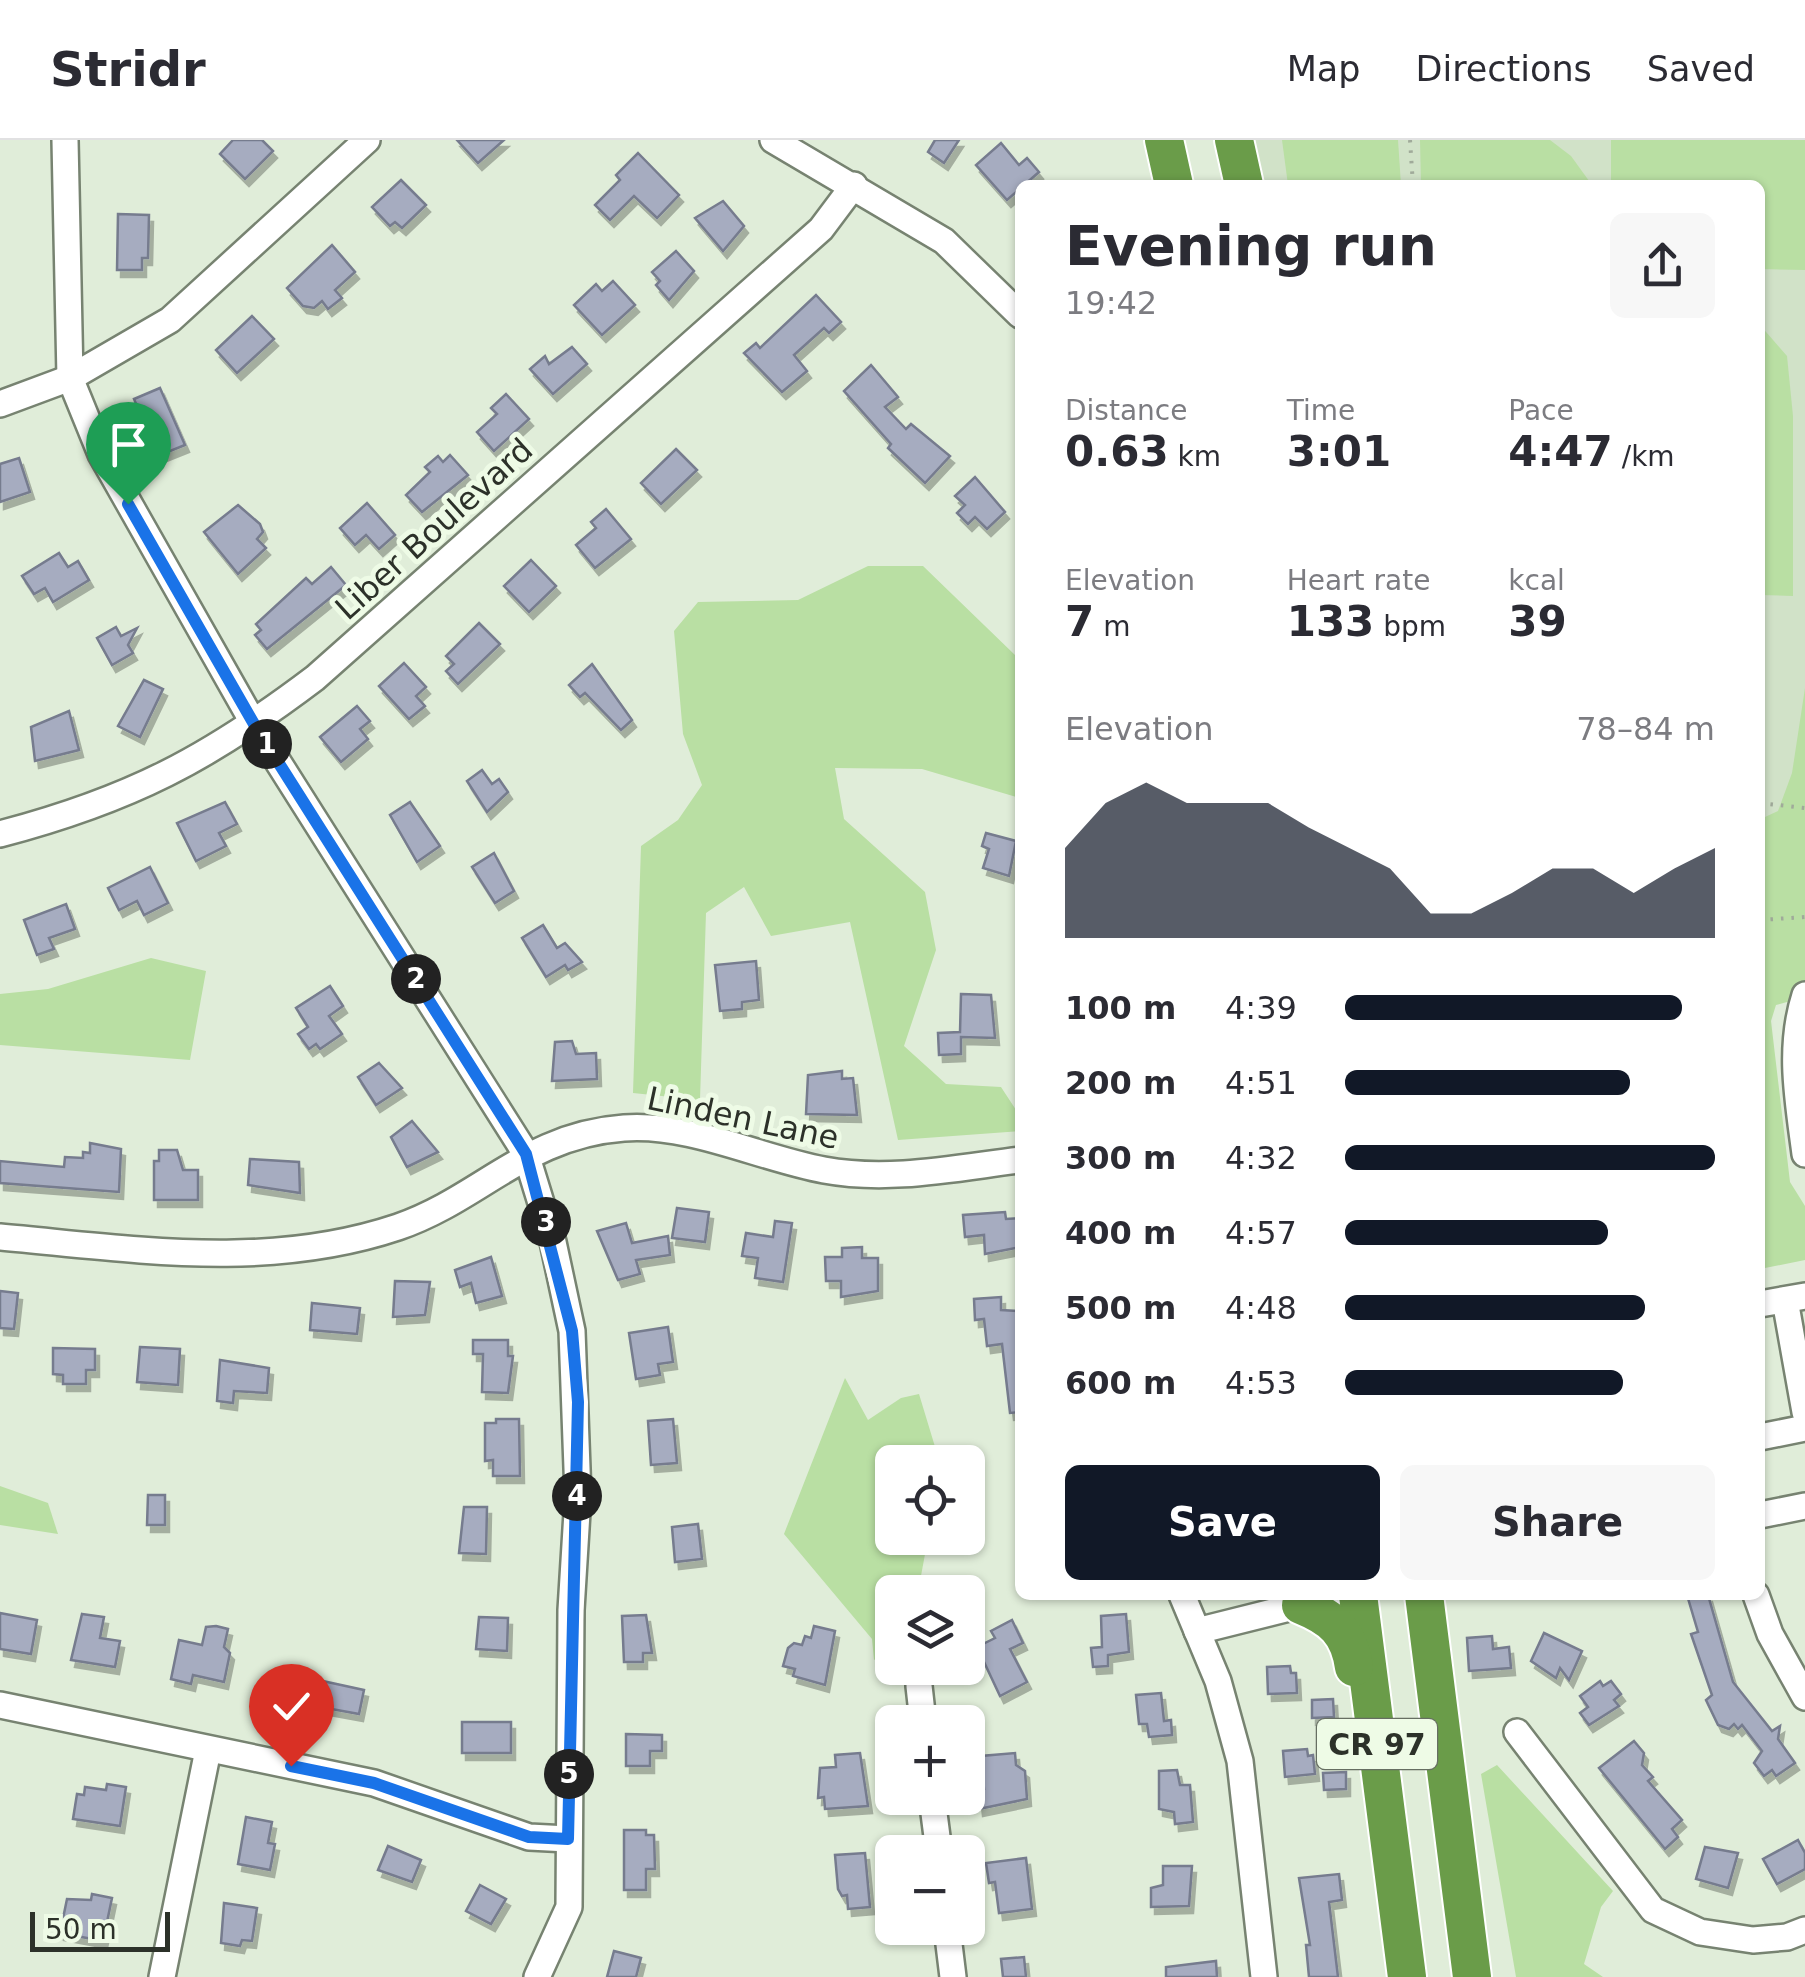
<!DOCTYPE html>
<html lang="en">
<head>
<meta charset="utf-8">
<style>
  :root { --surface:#fff; --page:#f7f7f7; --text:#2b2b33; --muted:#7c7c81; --line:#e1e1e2; --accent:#111827 }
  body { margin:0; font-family:"DejaVu Sans",sans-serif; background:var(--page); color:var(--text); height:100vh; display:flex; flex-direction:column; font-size:38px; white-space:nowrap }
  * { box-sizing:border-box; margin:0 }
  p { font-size:32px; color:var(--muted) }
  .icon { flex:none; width:55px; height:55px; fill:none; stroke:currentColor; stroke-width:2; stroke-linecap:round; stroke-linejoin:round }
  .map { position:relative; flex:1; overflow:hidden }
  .side { position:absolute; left:1015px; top:40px; width:750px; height:1420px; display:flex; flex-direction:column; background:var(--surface); border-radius:15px; box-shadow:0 2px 8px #0004 }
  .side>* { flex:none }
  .tools { position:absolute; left:875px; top:1305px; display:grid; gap:20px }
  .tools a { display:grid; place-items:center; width:110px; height:110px; border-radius:15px; background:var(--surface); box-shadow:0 2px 8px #0004; font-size:50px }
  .scale { position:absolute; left:30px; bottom:25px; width:140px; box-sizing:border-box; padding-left:10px; border:5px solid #2c3129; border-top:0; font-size:28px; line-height:35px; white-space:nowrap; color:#2c3129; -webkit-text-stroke:8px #eefbe6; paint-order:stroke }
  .pin { position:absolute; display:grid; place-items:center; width:85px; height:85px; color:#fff; margin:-102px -42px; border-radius:50% 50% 50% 0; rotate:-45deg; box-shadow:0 0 10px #0007 }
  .pin .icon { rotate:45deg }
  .km { position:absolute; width:50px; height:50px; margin:-25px; border-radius:50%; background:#222; color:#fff; font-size:28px; line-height:50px; text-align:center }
  .round { display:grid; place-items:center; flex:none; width:105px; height:105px; border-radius:15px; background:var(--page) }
  .summary { display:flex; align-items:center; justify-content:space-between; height:170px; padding:0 50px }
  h1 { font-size:55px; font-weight:700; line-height:75px }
  .metrics { display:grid; grid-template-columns:repeat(3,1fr); gap:15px; height:170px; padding:10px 50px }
  .metrics div { display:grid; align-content:center }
  .metrics b { font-size:42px; font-weight:700 }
  .metrics small { font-size:28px; font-weight:400 }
  .metrics p { font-size:28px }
  .chart { height:280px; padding:20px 50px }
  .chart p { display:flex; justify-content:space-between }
  .chart svg { width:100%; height:180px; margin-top:10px; fill:var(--accent); opacity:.7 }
  .button { display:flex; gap:20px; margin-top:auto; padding:20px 50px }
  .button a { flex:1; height:115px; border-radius:15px; background:var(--accent); color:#fff; font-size:40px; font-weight:700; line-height:115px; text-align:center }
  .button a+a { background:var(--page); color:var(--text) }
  ul { padding:0 50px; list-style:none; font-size:32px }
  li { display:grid; grid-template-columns:160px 120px 1fr; align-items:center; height:75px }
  li i { height:25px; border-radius:12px; background:var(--accent) }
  header { display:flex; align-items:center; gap:60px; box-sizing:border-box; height:140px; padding:0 50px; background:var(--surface); border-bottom:2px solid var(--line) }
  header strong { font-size:48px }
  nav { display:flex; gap:55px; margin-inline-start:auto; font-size:35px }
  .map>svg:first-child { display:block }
</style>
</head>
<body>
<header>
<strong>Stridr</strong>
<nav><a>Map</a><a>Directions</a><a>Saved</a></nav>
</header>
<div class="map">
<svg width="1805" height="1837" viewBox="0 0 1805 1837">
  <defs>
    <filter id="shadow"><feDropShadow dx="4" dy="7" stdDeviation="0" flood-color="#0004"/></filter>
  </defs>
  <rect width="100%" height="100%" fill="#e0edd9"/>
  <!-- built -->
  <path fill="#d1e2c8" d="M1234,0H1805V778L1760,786V45H1244Z"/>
  <!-- green -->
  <g fill="#b9dfa3">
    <path d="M1282,0H1398L1401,45H1288Z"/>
    <path d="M1420,0H1550L1571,16L1592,45H1421Z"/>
    <path d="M1611,0H1805V130L1760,129V45H1611Z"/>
    <path d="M1760,185L1787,216L1793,276V456L1760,455Z"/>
    <path d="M868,426H923L1015,515L1020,514V658L922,629L835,628L844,679L925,752L936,810L904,906L946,944L1001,947L1020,976V991L898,1000L850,782L771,796L744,747L706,773L700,960L633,953L641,706L678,680L702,645L683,594L674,491L698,462L798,460Z"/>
    <path d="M1805,548V857L1776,865L1771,881L1790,1042L1805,1066V1120L1760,1129V690L1765,677L1778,671L1792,633Z"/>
    <path d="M151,818L206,831L190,920L0,905V854L48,849Z"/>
    <path d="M845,1238L868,1280L901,1258L919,1254L936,1310L935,1322H892V1398H928L918,1452H892V1508L874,1520L872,1499L784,1394Z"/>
    <path d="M0,1346L48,1363L58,1394L0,1385Z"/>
    <path d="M1497,1625L1613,1751L1601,1767L1584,1824L1603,1837H1516L1481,1634Z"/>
  </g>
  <!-- building -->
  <g fill="#a6acc0" stroke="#767b8e" stroke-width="2.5" filter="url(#shadow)">
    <path d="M233,0H262L273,11L245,39L220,14Z"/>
    <path d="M457,0H504L478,23Z"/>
    <path d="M935,0H959L944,23L928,12Z"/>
    <path d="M1001,3L1019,25L1027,18L1039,32L1007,60L976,25Z"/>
    <path d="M638,13L679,55L657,78L634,56L610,80L595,65L620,40L616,35Z"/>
    <path d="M401,40L426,65L402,88L395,82L390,86L372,67Z"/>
    <path d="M723,61L744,86L723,111L695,78Z"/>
    <path d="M118,74L149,75L148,118H142V130H117Z"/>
    <path d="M332,105L355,132L335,150L342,158L328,169L322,161L314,168L303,166L287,148Z"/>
    <path d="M676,111L694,131L669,160L656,145L660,141L652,132Z"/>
    <path d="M613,141L635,165L602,195L574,165L596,144L602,151Z"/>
    <path d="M816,155L841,182L829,193L824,188L794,215L807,231L782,252L744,213L756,203L760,208Z"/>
    <path d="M252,176L274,199L237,233L216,210Z"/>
    <path d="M572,207L587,224L553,254L530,229L545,216L549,224Z"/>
    <path d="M871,225L898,257L885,267L906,289L911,284L950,316L925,343L888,308L891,304L844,251Z"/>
    <path d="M160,248L185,305L158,316L134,259Z"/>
    <path d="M506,254L529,279L494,311L477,292L497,274L491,268Z"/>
    <path d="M676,309L697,330L661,364L641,343Z"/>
    <path d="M450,315L468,335L422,372L406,355L430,332L425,327L438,316L443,322Z"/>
    <path d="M19,318L30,352L0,362V324Z"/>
    <path d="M975,337L1005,372L987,389L975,377L968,384L957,373L965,365L955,356Z"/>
    <path d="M367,363L395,395L379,409L366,395L355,405L340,388Z"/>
    <path d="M238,365L260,384L263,392L257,399L266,408L238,434L204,392Z"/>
    <path d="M606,369L631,399L595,428L576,405L596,388L591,382Z"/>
    <path d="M59,413L68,427L78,421L89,440L53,462L45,448L34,454L22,436Z"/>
    <path d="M531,420L556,446L529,472L504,446Z"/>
    <path d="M331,427L346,445L267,509L255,495L261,490L256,484L306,438L312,444Z"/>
    <path d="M479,483L500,504L458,544L446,531L454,524L446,516Z"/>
    <path d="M116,487L121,496L137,488L128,505L133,513L112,525L97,498Z"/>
    <path d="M404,523L426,547L416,556L425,566L409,579L379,546Z"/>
    <path d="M592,524L632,580L621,590L585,553L580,557L569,545Z"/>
    <path d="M144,540L163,549L140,597L118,586Z"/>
    <path d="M357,566L370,581L360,589L368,599L341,622L320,597Z"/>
    <path d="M69,571L79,610L35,621L31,587Z"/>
    <path d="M482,630L492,644L499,639L508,652L487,672L467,641Z"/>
    <path d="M225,662L237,684L219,693L226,706L196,721L177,683Z"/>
    <path d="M410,662L440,706L417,722L390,675Z"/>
    <path d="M986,693L1016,701L1009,736L983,728L989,709L982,706Z"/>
    <path d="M494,713L514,751L495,763L472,727Z"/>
    <path d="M150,727L168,763L144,775L137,761L119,770L108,748Z"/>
    <path d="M66,764L75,789L49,798L54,809L37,815L24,780Z"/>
    <path d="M543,785L557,808L565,803L582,822L568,830L565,825L546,837L522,798Z"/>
    <path d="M756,821L759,860L742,862V869L720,871L715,825Z"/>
    <path d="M330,846L343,866L329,876L342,894L320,909L316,904L309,909L298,894L308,887L296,868Z"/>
    <path d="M961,854L991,855L995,898L961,897V914L939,915L938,893L960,892Z"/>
    <path d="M572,901L576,914L596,913L597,939L552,941L555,902Z"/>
    <path d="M379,923L402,948L376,965L358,937Z"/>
    <path d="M842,931V939L853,938L857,975L806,974L808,935Z"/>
    <path d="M412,981L438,1012L407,1027L391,997Z"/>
    <path d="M90,1003L121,1009L119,1052L0,1043V1021L64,1027L65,1017L83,1018V1012L90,1013Z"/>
    <path d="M159,1010H177L183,1030H198V1060H154V1021H159Z"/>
    <path d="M250,1019L299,1022L300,1053L248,1045Z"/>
    <path d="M677,1068L709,1072L705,1102L672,1098Z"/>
    <path d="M1005,1072L1006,1079L1020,1078V1107L985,1114L984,1095L965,1097L963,1075Z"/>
    <path d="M775,1081L792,1083L783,1142L755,1138L758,1118L742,1116L746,1093L773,1097Z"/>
    <path d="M626,1083L632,1103L668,1096L670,1115L636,1120L640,1134L618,1140L597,1091Z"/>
    <path d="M862,1107V1118H878V1151L841,1157V1141H826L825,1117H842V1108Z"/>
    <path d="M491,1117L502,1156L476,1163L471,1143L460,1147L455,1130Z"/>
    <path d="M395,1141L430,1142L425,1175L393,1177Z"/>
    <path d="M0,1151L18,1153L14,1189L0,1188Z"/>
    <path d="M1001,1157V1170L1020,1171V1272L1010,1273L1002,1204L987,1206L984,1179L975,1180L974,1159Z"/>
    <path d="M312,1163L360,1168L357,1194L310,1190Z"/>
    <path d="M668,1187L673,1222L658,1224L660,1235L636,1239L629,1193Z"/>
    <path d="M473,1200H508V1216H513L508,1253L482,1252L483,1214H473Z"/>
    <path d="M140,1207L180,1209L178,1245L137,1242Z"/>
    <path d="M53,1208L95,1209V1230H86V1244H63V1235L53,1234Z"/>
    <path d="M220,1220L269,1228L267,1253L234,1251L233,1263L217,1261Z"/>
    <path d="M496,1279H519L520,1336H493V1320L485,1321V1283H496Z"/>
    <path d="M673,1279L677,1323L651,1325L648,1281Z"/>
    <path d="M148,1355H165V1385H147Z"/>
    <path d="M464,1367H487L486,1414L459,1413Z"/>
    <path d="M698,1384L702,1419L675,1422L672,1387Z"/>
    <path d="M1687,1455H1708L1733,1542L1772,1591L1780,1586L1778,1599L1795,1623L1776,1636L1772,1630L1764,1636L1754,1623L1762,1611L1742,1585L1738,1589L1734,1584L1729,1589L1718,1585L1706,1560L1712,1555L1691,1494L1698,1492Z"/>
    <path d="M0,1473L37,1480L31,1514L0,1509Z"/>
    <path d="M82,1474L104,1477L100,1498L120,1501L115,1527L71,1520Z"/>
    <path d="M1126,1474L1129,1512L1108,1515V1526L1093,1527L1091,1508L1102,1507L1101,1476Z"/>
    <path d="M646,1475L652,1513H643V1522H624L622,1476Z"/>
    <path d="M479,1477L508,1478L507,1511L476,1509Z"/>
    <path d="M1012,1480L1023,1503L1010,1509L1027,1542L1000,1556L977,1507L995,1498L991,1491Z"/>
    <path d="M216,1486L228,1489L224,1507L230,1513L224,1542L193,1535L191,1544L171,1539L179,1500L202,1505L206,1487Z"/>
    <path d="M814,1486L835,1491L825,1545L793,1536L795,1529L783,1526L788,1508L794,1503L802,1505L805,1496L811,1498Z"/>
    <path d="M1544,1493L1582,1511L1569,1540L1560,1528L1556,1538L1531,1521Z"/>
    <path d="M1492,1496L1493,1509L1509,1507L1511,1528L1469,1531L1467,1498Z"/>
    <path d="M1290,1526L1291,1533H1296L1297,1553L1268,1554L1267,1527Z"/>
    <path d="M309,1538L364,1550L359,1574L304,1564Z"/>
    <path d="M1600,1541L1603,1546L1611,1541L1621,1554L1614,1560L1619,1566L1589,1585L1580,1573L1588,1567L1580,1556Z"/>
    <path d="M1161,1553L1164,1581L1171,1580L1172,1595L1149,1597L1147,1584H1139L1136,1555Z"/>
    <path d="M1333,1559L1334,1577L1312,1578V1560Z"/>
    <rect x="462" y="1582" width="49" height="31"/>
    <path d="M626,1594L662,1595V1611H650V1626H626Z"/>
    <path d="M1634,1601L1644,1613L1642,1625L1653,1637L1648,1641L1682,1680L1672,1689L1678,1697L1665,1709L1599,1628Z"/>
    <path d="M1307,1609L1308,1616L1313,1615L1315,1634L1285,1637L1283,1611Z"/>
    <path d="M860,1613L868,1666L825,1669L824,1657L818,1658L820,1628L836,1627L835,1615Z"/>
    <path d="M1015,1613L1016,1625L1025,1631L1027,1659L979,1669L977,1650L984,1649L981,1616Z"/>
    <path d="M1177,1630L1180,1645H1190L1193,1682L1175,1684L1174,1672L1159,1669V1631Z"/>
    <path d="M1346,1632V1649L1324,1650L1323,1633Z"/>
    <path d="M107,1644L126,1647L120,1686L73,1679L77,1654L84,1655L85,1647L106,1650Z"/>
    <path d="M246,1677L272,1682L268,1703L275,1704L270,1730L238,1724Z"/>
    <path d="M624,1690H646V1695H654L655,1729H646V1750H624Z"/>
    <path d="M1798,1700L1805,1713V1729L1777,1744L1763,1719Z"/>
    <path d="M388,1706L421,1720L412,1742L378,1730Z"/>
    <path d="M1705,1707L1738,1713L1728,1748L1696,1739Z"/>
    <path d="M865,1713L870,1767L848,1769L847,1755L842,1756L838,1749L835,1715Z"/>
    <path d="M1026,1718L1032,1769L999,1773L995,1742L989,1743L986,1723Z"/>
    <path d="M1163,1726H1192L1189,1766L1151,1767V1748L1163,1745Z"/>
    <path d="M1339,1734L1342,1760L1329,1762L1338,1837H1309L1306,1805H1310L1299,1738Z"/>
    <path d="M480,1745L506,1759L491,1784L466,1771Z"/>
    <path d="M92,1754L112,1758L103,1801L60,1793L67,1759L91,1760Z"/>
    <path d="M224,1763L257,1768L252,1801L242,1800L240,1806L221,1803Z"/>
    <path d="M614,1811L641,1818L636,1837H607Z"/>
    <path d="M1024,1817L1026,1837H1003L1001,1819Z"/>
    <path d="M1216,1821L1217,1837H1166V1827Z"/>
  </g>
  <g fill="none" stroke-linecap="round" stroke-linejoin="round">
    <!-- minor casing -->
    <g stroke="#778371" stroke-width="30">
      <g id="minor">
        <path d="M65,0L70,238L101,314L254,584L526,1014L553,1102L572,1191L578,1356L571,1470L569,1767L537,1837"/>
        <path d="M773,0L944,101L1020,175"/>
        <path d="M0,264L70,238L170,180L367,0"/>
        <path d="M0,694C130,660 208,619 315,538L821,89L854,45"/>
        <path d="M1805,855C1788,908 1798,960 1805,1014"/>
        <path d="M0,1097C134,1109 267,1131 398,1087C482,1058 526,995 624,988C691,983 759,1018 824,1030C889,1042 955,1028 1020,1020"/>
        <path d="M1785,1160L1805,1272"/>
        <path d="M1760,1164L1805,1156"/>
        <path d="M1760,1297L1805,1288"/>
        <path d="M1760,1375L1805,1366"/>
        <path d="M1182,1455L1218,1541L1240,1621L1264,1837"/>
        <path d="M1756,1455L1770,1494L1805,1557"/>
        <path d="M1197,1491L1301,1465"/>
        <path d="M919,1546L923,1582"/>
        <path d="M0,1565L374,1643L529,1697L568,1699"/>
        <path d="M1517,1592L1653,1770L1700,1792L1753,1800L1787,1797L1805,1790"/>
        <path d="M932,1658L939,1712"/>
        <path d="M947,1788L953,1837"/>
        <path d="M162,1837L208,1610"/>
      </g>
    </g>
    <!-- highway casing -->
    <g stroke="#fff" stroke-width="42">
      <g id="highway">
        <path d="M1164,0L1174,45"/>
        <path d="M1234,0L1244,45"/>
        <path d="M1358,1455L1407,1837"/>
        <path d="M1424,1455L1472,1837"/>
        <path d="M1301,1465C1333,1478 1349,1492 1354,1527"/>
      </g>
    </g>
    <!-- path -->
    <g stroke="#a0aa9a" stroke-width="4" stroke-dasharray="2.5 8" stroke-linecap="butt">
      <path d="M1410,0L1413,45"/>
      <path d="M1760,663L1805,668"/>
      <path d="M1760,780L1805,777"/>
      <path d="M1760,847V859"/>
      <path d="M1760,887V908"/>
    </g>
    <!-- minor -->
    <use href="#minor" stroke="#fff" stroke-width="25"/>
    <!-- highway -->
    <use href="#highway" stroke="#6a9c49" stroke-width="38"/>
  </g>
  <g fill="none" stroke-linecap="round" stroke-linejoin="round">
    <!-- route casing -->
    <g stroke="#fff" stroke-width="20">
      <path id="route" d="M128,364L254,584L526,1014L572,1191L578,1262L568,1699L529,1697L374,1643L291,1626"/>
    </g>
    <!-- route -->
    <use href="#route" stroke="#1a73e8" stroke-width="12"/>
  </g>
  <g text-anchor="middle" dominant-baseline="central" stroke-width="10" stroke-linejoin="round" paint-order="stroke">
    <!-- shield labels -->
    <rect fill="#eefbe6" stroke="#666e62" stroke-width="2.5" x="1317" y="1579" width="120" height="50" rx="8"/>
    <g font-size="30" font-weight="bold" fill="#2c3129">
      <text x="1377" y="1604">CR 97</text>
    </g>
    <!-- street labels -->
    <g font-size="32" fill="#2c3129" stroke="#eefbe6">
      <text transform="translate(434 389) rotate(-42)">Liber Boulevard</text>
      <text transform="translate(743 978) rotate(12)">Linden Lane</text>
    </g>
  </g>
</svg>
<div class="tools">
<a><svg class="icon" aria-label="locate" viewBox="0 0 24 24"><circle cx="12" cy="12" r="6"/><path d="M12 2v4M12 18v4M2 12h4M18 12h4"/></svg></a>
<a><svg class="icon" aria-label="layers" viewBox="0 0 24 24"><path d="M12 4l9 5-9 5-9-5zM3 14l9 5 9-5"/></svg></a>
<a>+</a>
<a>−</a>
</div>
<div class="scale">50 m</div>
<div class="pin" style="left:128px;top:364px;background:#1e9e55"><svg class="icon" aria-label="arrive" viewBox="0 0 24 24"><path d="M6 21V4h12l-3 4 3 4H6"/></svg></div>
<div class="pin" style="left:291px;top:1626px;background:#d93025"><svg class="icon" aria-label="check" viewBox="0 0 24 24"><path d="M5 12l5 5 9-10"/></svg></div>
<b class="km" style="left:267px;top:604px">1</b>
<b class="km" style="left:416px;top:839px">2</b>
<b class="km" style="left:546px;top:1082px">3</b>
<b class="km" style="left:577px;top:1356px">4</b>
<b class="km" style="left:569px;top:1634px">5</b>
<section class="side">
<div class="summary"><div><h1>Evening run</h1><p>19:42</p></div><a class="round"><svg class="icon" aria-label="share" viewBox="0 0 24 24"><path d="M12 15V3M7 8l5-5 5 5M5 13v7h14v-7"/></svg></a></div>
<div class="metrics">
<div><p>Distance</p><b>0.63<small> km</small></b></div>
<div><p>Time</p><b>3:01</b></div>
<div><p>Pace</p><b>4:47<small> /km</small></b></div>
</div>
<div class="metrics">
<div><p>Elevation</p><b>7<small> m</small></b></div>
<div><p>Heart rate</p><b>133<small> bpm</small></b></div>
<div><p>kcal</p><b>39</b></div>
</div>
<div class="chart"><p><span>Elevation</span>78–84 m</p>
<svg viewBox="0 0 160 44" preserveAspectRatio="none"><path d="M0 44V22L10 11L20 6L30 11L40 11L50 11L60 17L70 22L80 27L90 38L100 38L110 33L120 27L130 27L140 33L150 27L160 22V44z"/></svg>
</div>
<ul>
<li><b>100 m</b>4:39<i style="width:91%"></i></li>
<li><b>200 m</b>4:51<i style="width:77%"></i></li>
<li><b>300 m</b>4:32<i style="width:100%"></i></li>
<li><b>400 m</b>4:57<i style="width:71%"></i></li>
<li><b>500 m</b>4:48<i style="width:81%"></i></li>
<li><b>600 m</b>4:53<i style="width:75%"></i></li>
</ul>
<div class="button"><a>Save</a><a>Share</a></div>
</section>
</div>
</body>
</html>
